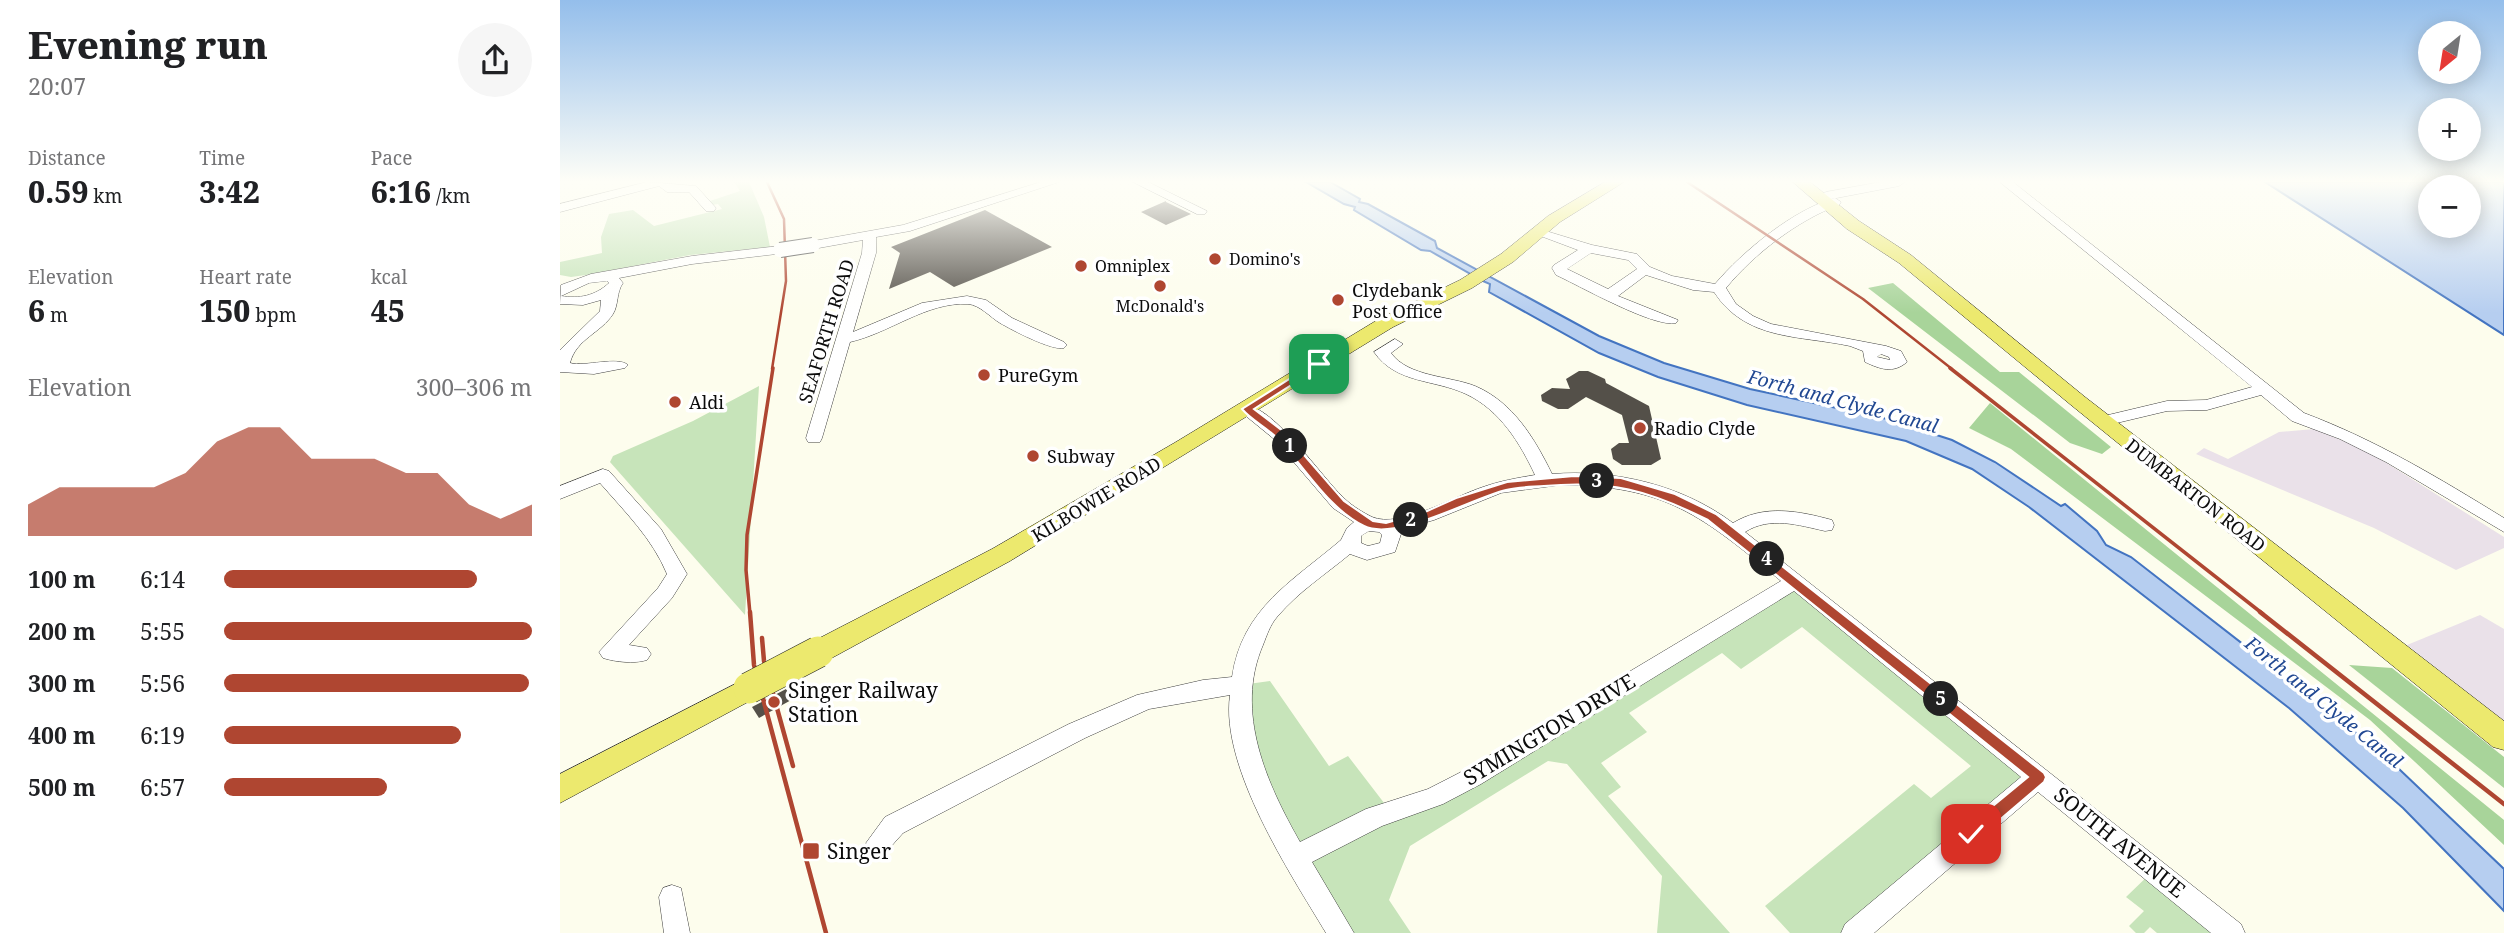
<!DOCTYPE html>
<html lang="en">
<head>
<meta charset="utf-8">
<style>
  :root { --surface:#fff; --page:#f6f6f6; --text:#202124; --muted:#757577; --accent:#af4631 }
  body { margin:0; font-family:"Noto Serif",serif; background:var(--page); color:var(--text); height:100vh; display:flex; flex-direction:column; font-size:26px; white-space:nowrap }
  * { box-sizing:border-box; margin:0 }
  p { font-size:23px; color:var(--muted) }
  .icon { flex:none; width:38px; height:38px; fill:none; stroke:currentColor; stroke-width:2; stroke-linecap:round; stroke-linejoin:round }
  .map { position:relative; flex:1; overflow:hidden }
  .sheet { display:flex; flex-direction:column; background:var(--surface); width:560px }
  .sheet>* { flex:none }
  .needle { width:46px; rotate:210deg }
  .fabs { position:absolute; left:1858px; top:21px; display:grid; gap:14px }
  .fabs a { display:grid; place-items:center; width:63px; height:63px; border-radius:50%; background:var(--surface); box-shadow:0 4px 18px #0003; font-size:35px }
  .pin { position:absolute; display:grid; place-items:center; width:60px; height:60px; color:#fff; margin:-30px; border-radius:14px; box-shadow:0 4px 10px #0006 }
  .km { position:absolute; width:35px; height:35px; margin:-18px; border-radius:50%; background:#222; color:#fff; font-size:19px; line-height:35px; text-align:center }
  .round { display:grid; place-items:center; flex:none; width:74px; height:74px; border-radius:37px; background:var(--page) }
  .headline { display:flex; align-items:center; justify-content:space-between; height:119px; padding:0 28px }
  h1 { font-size:38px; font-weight:800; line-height:52px }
  .figures { display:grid; grid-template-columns:repeat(3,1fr); gap:10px; height:119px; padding:7px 28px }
  .figures div { display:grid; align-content:center }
  .figures b { font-size:30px; font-weight:800 }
  .figures small { font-size:19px; font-weight:400 }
  .figures p { font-size:19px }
  .chart { height:196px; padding:14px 28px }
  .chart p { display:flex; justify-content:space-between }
  .chart svg { width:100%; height:126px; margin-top:7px; fill:var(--accent); opacity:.7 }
  ul { padding:0 28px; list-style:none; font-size:23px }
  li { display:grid; grid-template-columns:112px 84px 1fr; align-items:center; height:52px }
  li i { height:18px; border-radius:9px; background:var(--accent) }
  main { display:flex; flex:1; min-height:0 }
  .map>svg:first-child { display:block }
</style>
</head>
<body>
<main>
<section class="sheet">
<div class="headline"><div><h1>Evening run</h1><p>20:07</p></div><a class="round"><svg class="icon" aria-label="share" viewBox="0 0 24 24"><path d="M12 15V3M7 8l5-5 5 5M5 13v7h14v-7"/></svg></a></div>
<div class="figures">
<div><p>Distance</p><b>0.59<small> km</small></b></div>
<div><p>Time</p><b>3:42</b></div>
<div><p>Pace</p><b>6:16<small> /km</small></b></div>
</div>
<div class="figures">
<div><p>Elevation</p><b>6<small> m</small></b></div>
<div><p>Heart rate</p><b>150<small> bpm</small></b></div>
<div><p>kcal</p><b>45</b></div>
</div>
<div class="chart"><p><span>Elevation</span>300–306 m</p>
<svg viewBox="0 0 160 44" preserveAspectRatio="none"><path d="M0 44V33L10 27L20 27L30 27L40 27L50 22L60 11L70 6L80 6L90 17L100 17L110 17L120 22L130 22L140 33L150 38L160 33V44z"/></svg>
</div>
<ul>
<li><b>100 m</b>6:14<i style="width:82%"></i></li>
<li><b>200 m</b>5:55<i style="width:100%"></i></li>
<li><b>300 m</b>5:56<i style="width:99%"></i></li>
<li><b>400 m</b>6:19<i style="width:77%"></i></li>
<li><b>500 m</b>6:57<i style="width:53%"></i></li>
</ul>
</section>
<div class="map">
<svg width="1944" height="933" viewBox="0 0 1944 933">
  <rect width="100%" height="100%" fill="#fdfded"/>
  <!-- industrial -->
  <g fill="#eae1e9">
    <path d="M1754,429L1806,450L1944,537V548L1896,570L1814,528L1636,454L1644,448L1668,459L1719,432Z"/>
    <path d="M1920,615L1944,629V721L1847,645Z"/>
  </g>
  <!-- green -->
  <g fill="#c7e4ba">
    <path d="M174,182H189L204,217L210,247L130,255L26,275L11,277L0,275V262L42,253L41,237L49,214L73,210L94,226L162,209L158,204L151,205L147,202L180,191Z"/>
    <path d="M199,386L185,615L50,462L53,456L133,421Z"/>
    <path d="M1234,582L1479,777L1294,933H1230L1205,906L1354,784L1371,798L1411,766L1242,627L1181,669L1162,653L1069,713L1087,732L1041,763L1061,787L1048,796L1170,933H1097L1102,876L1007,764L988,761L850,846L829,900L851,933H781L696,786L681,685L710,681L769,766L788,756L831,812L875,797Z"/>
    <path d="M1594,870L1672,933H1597L1590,927L1584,933H1576L1569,926L1584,911L1566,897Z"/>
  </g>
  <!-- forest -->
  <g fill="#a8d49a">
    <path d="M1333,283L1440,372H1459L1551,447L1542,454L1510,443L1308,288Z"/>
    <path d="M1430,403L1944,820V845L1810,720L1451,449L1409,428Z"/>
    <path d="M1789,665L1832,668L1944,757V788Z"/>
  </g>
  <!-- water -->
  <g fill="#b6cef0" stroke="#4374c1" stroke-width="2" fill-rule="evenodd">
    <path d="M746,182H770L800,199L799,202L808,204L875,241L877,248L1039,336L1104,363L1190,389L1327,419L1392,440L1435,462L1501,506L1505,504L1537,531L1546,545L1571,557L1787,725L1838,768L1944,869V911L1843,808L1729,708L1469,507L1412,469L1346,441L1187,405L1098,377L1039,353L929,292L930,284L923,281L870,251L861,250L794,210L795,207L784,204Z"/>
    <path d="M1705,182H1944V335ZM1871,187H1909V226H1871Z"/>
  </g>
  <!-- building -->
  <g fill="#545049">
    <path d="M606,201V202L631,214L606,225L581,212Z"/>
    <path d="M425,210L492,247L394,287L370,272L329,289L340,253L331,247Z"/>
    <path d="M1019,371H1028L1045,379L1046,383L1089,406L1101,459L1091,465H1062L1053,459L1051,449L1059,443H1069L1062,415L1026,397L1008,409H998L982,401L981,395L992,388L1010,389L1006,379Z"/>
    <path d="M226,689L233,699L199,718L192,707Z"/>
  </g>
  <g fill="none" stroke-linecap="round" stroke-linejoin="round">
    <!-- minor casing -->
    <g stroke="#3f3f3f" stroke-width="1">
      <g id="minor">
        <path d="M87,182L136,186L156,208L154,211H146L129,192H107L99,186L0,212V204Z"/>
        <path d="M481,182H499L350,231L316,237V253L293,332L362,303L407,296L426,300L452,318L504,342L507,345L504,348C492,351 452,330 440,323C430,317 420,305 408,304C366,302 330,333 290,342L262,438L260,442H248L246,438L302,253L303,240L253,249L246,245L248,242L343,225Z"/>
        <path d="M573,182H588L647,211L645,214H637Z"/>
        <path d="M1321,182H1345L1339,186L1266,200L1260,196L1266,192Z"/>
        <path d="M1440,182H1453L1744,413C1816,440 1879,478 1944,518V532L1826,462L1780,439L1732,421L1701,395L1647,410L1607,411L1544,426L1538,425L1536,421L1544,416L1607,401L1646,400L1692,387Z"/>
        <path d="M1275,198L1281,202L1279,205C1238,220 1194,254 1166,288L1176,304L1193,316L1211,324L1326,346L1341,351L1347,362C1333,374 1320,369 1305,362L1303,351L1290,346C1239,335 1186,341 1154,292L1133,290L1086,275L1058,296L1118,320L1116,323C1094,328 1020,286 996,275L992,268L994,265L1018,250L970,232L976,228L1032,245L1077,254L1090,267L1112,276L1155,284C1183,251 1234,209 1275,198ZM1031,253L1068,260L1077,269L1048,289L1007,269ZM1321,354L1329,357L1330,360L1317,357Z"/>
        <path d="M220,246L225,247V253L132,264L59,278L63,283C56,293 59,304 53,314C41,333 16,339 10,363C25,367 58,356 68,365L65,368L34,374L0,372V350L40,311L41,300L23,305L0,304L1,285L31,274L132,256ZM47,281L49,283C35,296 19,299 1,296L29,283Z"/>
        <path d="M835,339L843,344L831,353C848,377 890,376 915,386C953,402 975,439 992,474C1055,469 1122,485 1173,523C1204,504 1239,511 1272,520L1274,525L1272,530L1265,531C1238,525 1210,516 1185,532L1681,924L1685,933H1651L1478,792L1314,933H1281L1285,924L1461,777L1234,591L921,784L883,804L822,826L752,862L794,933H766C730,873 660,767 670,695L589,709L525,738L343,833L327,851L318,854L309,851L306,843L325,817L509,724L577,695L643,680L672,677C682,608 733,581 781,540L787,528L794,522L773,508L714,439L681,412L679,409L681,406C709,398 764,481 785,499C792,506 804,513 812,517C840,529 895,496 923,487C940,481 957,478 975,475C960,443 940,410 906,394C874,379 836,384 814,352ZM1000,485C1106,485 1142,516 1221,581L905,770L868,789L806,809L740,842C707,784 674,712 703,645C707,635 710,625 717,617C738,592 766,574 790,554L807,560L835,552L841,534L839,530L874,520L941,493ZM809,531L819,532L822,535L820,543L808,546L801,543V536Z"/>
        <path d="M43,469L49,471L101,529L127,574L112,598L69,645L87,648L91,654L87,660C74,664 56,662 43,658L39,652L98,588L107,574C92,538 65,512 40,483L0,499V486Z"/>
        <path d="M112,885L121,888L130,933H104L99,897L103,888Z"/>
      </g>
    </g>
    <!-- major casing -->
    <g stroke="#1d1d1d" stroke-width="1">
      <g id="major">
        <path d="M1045,182H1064L1000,222L953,262L912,288L833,327L450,561L268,660L258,663L248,660L244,652L248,644L432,549L616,442L819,319L900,280L941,254L988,216Z"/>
        <path d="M1233,182H1250L1299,221L1351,255L1525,397L1944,721V750L1933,747L1511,405L1339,263L1287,229Z"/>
        <path d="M189,677L199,680L203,688L199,696L0,803V774Z"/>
      </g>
    </g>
    <!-- minor -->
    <use href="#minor" fill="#fff" fill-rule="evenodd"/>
    <!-- major -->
    <use href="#major" fill="#ece96e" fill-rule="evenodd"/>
    <!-- rail-far2 -->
    <g stroke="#af4631" stroke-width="2.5">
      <path d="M207,182L224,219L226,281L212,369"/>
      <path d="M1127,182L1303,299L1392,369"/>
    </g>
    <!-- rail-far1 -->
    <g stroke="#af4631" stroke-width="3.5">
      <path d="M1390,368L1703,614"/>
      <path d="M190,614L186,570L187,535L213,368"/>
    </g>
    <!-- rail -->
    <g stroke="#af4631" stroke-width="4.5">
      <path d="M190,612L194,665L266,933"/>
      <path d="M1700,612L1944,804"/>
      <path d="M202,638L204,661L233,766"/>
    </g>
    <!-- minor-bridge casing -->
    <g stroke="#3f3f3f" stroke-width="16" stroke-linecap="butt">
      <path id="minor-bridge" d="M220,250L253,245"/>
    </g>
    <!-- major-bridge casing -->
    <g stroke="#1d1d1d" stroke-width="32" stroke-linecap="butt">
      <path id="major-bridge" d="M189,688L258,652"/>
    </g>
    <!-- minor-bridge -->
    <use href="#minor-bridge" stroke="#fff" stroke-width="14"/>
    <!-- major-bridge -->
    <use href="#major-bridge" stroke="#ece96e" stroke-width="31"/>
  </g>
  <!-- sky -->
  <linearGradient id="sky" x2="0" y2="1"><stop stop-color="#94beeb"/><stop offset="0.58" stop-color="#fefef7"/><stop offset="1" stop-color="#fefef7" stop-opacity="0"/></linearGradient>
  <rect width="1944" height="313" fill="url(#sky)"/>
  <!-- route -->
  <path fill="#af4631" stroke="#fff" stroke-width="2" d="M756,362L764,364L694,409L724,432L784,501L813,521L826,523L865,512L896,498L947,482L1014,476L1061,478L1115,494L1156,514L1484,773L1486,777L1484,782L1416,840L1411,842L1405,840L1403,834L1405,829L1468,777L1148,520C1088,490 1051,480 984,486C971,487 958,487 946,490C912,498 836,542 804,526C768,508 746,469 719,440C708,428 692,421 682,409Z"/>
  <!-- markers -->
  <g fill="#af4631" stroke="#fff" stroke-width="2.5">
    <circle cx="655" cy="259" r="7"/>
    <circle cx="521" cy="266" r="7"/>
    <circle cx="600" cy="286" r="7"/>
    <circle cx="778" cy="300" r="7"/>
    <circle cx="424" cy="375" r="7"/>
    <circle cx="115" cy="402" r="7"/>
    <circle cx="1080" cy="428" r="7"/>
    <circle cx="473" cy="456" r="7"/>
    <circle cx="214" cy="702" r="7"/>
    <rect x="242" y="842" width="18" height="18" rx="3.5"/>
  </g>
  <g text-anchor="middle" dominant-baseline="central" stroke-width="7" stroke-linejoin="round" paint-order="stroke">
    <!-- far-poi labels -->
    <g font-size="16" fill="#0c0c0c" stroke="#fff" text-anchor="start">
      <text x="669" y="259">Domino's</text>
      <text x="535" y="266">Omniplex</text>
      <text x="600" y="306" text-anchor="middle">McDonald's</text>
    </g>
    <!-- poi labels -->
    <g font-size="18" fill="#0c0c0c" stroke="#fff" text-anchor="start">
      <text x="792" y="290">Clydebank<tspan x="792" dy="21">Post Office</tspan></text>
      <text x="438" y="375">PureGym</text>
      <text x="129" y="402">Aldi</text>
      <text x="1094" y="428">Radio Clyde</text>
      <text x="487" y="456">Subway</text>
    </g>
    <!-- street labels -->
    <g font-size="18" fill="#0c0c0c" stroke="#fff">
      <text transform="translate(266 331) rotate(-73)">SEAFORTH ROAD</text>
      <text transform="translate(1636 495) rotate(38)">DUMBARTON ROAD</text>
      <text transform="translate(536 499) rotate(-31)">KILBOWIE ROAD</text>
    </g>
    <!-- water labels -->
    <g font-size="19" font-style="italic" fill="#214892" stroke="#fff">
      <text transform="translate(1283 401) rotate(15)">Forth and Clyde Canal</text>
      <text transform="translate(1764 702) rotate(39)">Forth and Clyde Canal</text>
    </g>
    <!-- near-poi labels -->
    <g font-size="21" fill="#0c0c0c" stroke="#fff" text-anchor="start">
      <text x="228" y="690">Singer Railway<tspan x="228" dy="24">Station</tspan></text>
      <text x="267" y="851">Singer</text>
    </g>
    <!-- near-street labels -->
    <g font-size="21" fill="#0c0c0c" stroke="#fff">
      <text transform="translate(989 729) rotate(-31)">SYMINGTON DRIVE</text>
      <text transform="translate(1560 842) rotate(39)">SOUTH AVENUE</text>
    </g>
  </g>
</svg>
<div class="fabs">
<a><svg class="needle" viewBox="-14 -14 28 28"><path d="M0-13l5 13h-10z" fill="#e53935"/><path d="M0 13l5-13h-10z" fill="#757577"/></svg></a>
<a>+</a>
<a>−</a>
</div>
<div class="pin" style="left:759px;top:364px;background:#1e9e55"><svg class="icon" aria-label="arrive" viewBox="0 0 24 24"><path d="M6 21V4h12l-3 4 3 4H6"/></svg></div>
<div class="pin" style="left:1411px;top:834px;background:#d93025"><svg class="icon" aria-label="check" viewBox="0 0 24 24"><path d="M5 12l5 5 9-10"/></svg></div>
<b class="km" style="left:730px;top:446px">1</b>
<b class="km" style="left:851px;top:520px">2</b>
<b class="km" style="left:1037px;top:481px">3</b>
<b class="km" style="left:1207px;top:559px">4</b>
<b class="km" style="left:1381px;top:699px">5</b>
</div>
</main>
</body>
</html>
